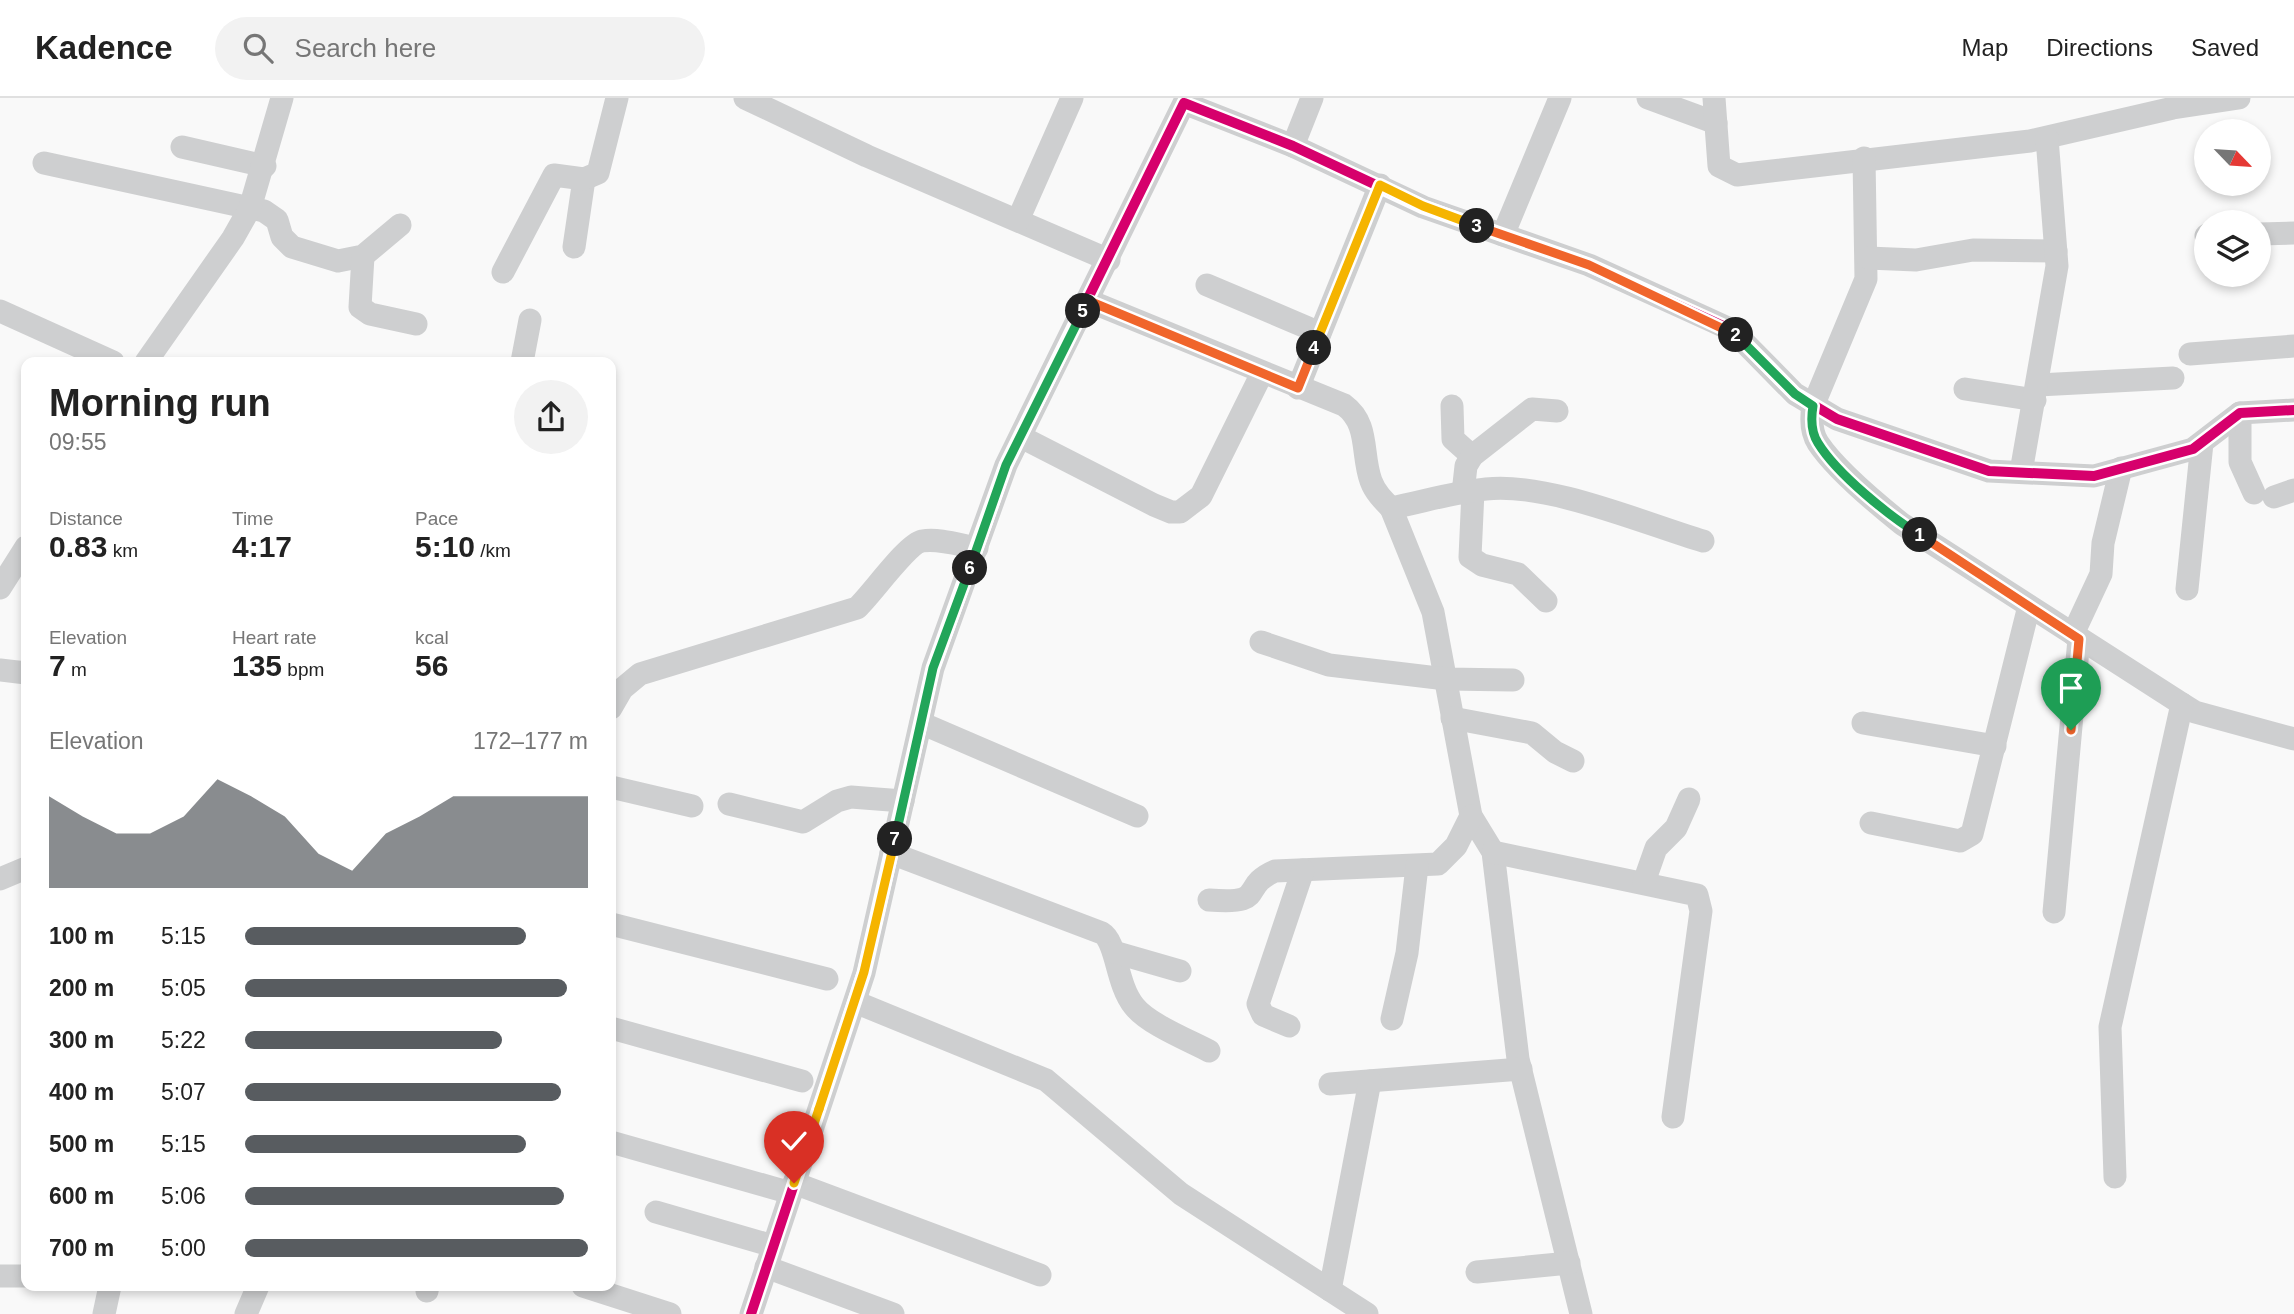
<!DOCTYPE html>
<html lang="en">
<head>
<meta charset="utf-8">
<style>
  :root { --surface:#fff; --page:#f2f2f2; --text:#222; --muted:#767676; --line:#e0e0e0; --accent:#585c60 }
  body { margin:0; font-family:Arial,sans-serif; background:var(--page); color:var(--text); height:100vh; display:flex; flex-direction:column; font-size:26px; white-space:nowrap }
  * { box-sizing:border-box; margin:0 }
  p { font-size:23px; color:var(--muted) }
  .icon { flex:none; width:38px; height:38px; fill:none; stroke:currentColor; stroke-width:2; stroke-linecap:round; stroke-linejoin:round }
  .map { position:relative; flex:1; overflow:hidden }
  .side { position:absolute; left:21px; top:259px; width:595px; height:934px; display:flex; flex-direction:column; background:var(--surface); border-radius:14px; box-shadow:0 4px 10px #0003 }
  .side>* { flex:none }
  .needle { width:46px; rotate:115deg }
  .tools { position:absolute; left:2194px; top:21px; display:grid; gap:14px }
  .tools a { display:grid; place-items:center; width:77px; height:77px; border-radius:50%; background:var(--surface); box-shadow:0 4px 10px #0003; font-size:35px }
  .pin { position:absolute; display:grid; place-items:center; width:60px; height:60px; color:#fff; margin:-72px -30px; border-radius:50% 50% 50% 0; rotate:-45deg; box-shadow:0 0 7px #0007 }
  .pin .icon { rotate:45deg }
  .km { position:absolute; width:35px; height:35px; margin:-18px; border-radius:50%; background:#222; color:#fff; font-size:19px; line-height:35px; text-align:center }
  .round { display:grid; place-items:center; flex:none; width:74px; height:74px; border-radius:37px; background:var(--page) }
  .headline { display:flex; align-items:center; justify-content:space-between; height:119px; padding:0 28px }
  h1 { font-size:38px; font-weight:600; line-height:52px }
  .stats { display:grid; grid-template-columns:repeat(3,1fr); gap:10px; height:119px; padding:7px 28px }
  .stats div { display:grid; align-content:center }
  .stats b { font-size:30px; font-weight:600 }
  .stats small { font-size:19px; font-weight:400 }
  .stats p { font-size:19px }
  .chart { height:196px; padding:14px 28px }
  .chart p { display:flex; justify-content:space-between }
  .chart svg { width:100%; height:126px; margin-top:7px; fill:var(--accent); opacity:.7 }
  ul { padding:0 28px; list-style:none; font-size:23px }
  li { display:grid; grid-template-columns:112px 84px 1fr; align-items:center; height:52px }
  li i { height:18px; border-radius:9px; background:var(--accent) }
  header { display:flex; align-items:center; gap:42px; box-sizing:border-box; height:98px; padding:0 35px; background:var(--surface); border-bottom:2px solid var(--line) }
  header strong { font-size:33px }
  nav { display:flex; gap:38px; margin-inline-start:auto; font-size:24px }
  .search { width:490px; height:63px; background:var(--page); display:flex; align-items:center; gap:18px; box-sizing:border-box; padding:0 24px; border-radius:38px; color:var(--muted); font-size:26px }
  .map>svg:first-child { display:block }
</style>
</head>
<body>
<header>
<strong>Kadence</strong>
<div class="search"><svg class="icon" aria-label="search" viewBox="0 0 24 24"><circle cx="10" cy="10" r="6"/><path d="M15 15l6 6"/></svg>Search here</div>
<nav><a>Map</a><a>Directions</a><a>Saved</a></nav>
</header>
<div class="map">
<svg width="2294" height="1216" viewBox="0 0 2294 1216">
  <rect width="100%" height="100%" fill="#f9f9f9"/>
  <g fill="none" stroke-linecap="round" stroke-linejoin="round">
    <!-- minor -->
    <g stroke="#cecfd0" stroke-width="23">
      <path d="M745,0L867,58L1109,162"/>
      <path d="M1648,0L1716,25"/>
      <path d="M1714,0L1719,68L1737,77L2030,43L2173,10L2239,0"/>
      <path d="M1293,48L1312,0"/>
      <path d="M182,49L265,68"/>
      <path d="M1864,60L1866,181L1813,308C1811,320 1811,334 1818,345C1836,372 1877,406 1902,426L2182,606L2195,614L2294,641"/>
      <path d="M44,65L264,113L277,122L282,139L292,149L338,163L363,158L400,127"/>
      <path d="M1018,122L1072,0"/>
      <path d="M2259,136L2294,135"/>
      <path d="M1503,137L1560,0"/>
      <path d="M2206,138L2207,137"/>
      <path d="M574,149L584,81"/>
      <path d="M363,158L360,209L370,216L416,226"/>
      <path d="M1868,160L1916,162L1973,152L2056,153"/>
      <path d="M503,174L554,77L584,81L598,75L617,0"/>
      <path d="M1207,187L1320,235"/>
      <path d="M1089,203L1344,307C1370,326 1361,356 1371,383C1375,394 1383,402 1391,410L1433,514L1471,718L1493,754L1518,961L1581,1216"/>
      <path d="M0,213L113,264"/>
      <path d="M2190,256L2294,248"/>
      <path d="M146,264L233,140L250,110L282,0"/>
      <path d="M522,264L530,222"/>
      <path d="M2038,287L2173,280"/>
      <path d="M1298,290L1380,87"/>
      <path d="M1965,291L2035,302"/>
      <path d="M1452,308L1453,341L1472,358"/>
      <path d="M2240,315V364L2254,395"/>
      <path d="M1021,339L1154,407L1171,414H1180L1201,398L1262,275"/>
      <path d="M2021,374L2057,168L2047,40"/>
      <path d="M1473,393L1470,459L1482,467L1518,476L1546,503"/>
      <path d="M1463,395L1466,368L1472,358L1532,311L1557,313"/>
      <path d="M2274,399L2294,392"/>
      <path d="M1391,410C1422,404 1454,394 1486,391C1547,384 1643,425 1703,443"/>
      <path d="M0,490L26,449"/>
      <path d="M2187,491L2202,345"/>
      <path d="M2073,536L2101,476L2103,445L2121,370"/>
      <path d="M1261,544L1329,567L1446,581L1513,582"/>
      <path d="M0,572L26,575"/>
      <path d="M611,610L622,591L640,576L857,510C872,496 907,446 922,443C939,440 960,447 977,450"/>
      <path d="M1452,620L1532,635L1555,654L1573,663"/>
      <path d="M921,625L1137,718"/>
      <path d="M1863,625L1995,648"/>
      <path d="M611,689L692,708"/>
      <path d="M729,706L803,724L837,703L851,699L903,703"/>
      <path d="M1871,725L1960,743L1972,736L2029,508"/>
      <path d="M1493,754L1697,797L1701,813L1673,1019"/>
      <path d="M891,755L1102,835C1117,844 1116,886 1134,908C1148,926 1188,942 1209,953"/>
      <path d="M0,781L26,770"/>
      <path d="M1644,784L1656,750L1676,730L1689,701"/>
      <path d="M1209,802C1269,807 1238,789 1275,773L1438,766L1456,748L1471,718"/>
      <path d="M2054,814L2079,541"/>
      <path d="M611,826L827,881"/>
      <path d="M1114,854L1180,873"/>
      <path d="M855,904L1046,982L1181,1096L1367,1216"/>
      <path d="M1392,921L1407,855L1417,768"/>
      <path d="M1289,928L1263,917L1258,906L1303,772"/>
      <path d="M611,930L802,983"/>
      <path d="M1330,986L1521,971"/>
      <path d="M611,1044L791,1095"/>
      <path d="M2115,1079L2110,929L2182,606"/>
      <path d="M794,1085L1040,1177"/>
      <path d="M656,1114L773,1148"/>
      <path d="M766,1169L893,1216"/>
      <path d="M1477,1174L1569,1165"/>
      <path d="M0,1178H26"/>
      <path d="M583,1188L670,1216"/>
      <path d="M1330,1192L1370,983"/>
      <path d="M427,1193L428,1188"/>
      <path d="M104,1216L110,1188"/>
      <path d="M246,1216L258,1188"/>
      <path d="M751,1216L864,875L933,570L1006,367L1184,5L1293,48L1423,109L1589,167L1708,221L1732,232L1795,296L1837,321L1989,373L2094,378L2193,351L2240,315L2294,312"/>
    </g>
    <!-- cycleway casing -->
    <g stroke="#fff" stroke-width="15">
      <path id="cycleway" d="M751,1216L864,875L933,570L1006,367L1184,5L1293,48L1423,109L1589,167L1708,221L1732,232L1795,296L1837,321L1989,373L2094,378L2193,351L2240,315L2294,312"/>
    </g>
    <!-- cycleway -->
    <use href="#cycleway" stroke="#d6006c" stroke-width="10"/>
  </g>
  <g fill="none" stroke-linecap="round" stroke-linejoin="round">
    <!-- split-1 casing -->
    <g stroke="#fff" stroke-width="14">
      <path id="split-1" d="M1920,437L2079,541L2071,632"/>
    </g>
    <!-- split-2 casing -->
    <g stroke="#fff" stroke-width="14">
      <path id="split-2" d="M1736,237L1795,296L1813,308C1811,320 1811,334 1818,345C1837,376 1889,418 1920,437"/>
    </g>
    <!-- split-3 casing -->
    <g stroke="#fff" stroke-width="14">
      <path id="split-3" d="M1477,128L1589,167L1736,237"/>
    </g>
    <!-- split-4 casing -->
    <g stroke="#fff" stroke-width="14">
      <path id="split-4" d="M1314,250L1380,87L1423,108L1477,128"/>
    </g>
    <!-- split-5 casing -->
    <g stroke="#fff" stroke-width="14">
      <path id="split-5" d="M1083,213L1089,203L1298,290L1314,250"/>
    </g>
    <!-- split-6 casing -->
    <g stroke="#fff" stroke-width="14">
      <path id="split-6" d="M970,470L1006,367L1083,213"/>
    </g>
    <!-- split-7 casing -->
    <g stroke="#fff" stroke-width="14">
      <path id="split-7" d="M895,741L933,570L970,470"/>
    </g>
    <!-- split-8 casing -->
    <g stroke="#fff" stroke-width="14">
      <path id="split-8" d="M819,1011L864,874L895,741"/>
    </g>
    <!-- split-9 casing -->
    <g stroke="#fff" stroke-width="14">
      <path id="split-9" d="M794,1085L819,1011"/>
    </g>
    <!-- split-1 -->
    <use href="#split-1" stroke="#f0652b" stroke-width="9"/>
    <!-- split-2 -->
    <use href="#split-2" stroke="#22a559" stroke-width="9"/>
    <!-- split-3 -->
    <use href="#split-3" stroke="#f0652b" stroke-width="9"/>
    <!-- split-4 -->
    <use href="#split-4" stroke="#f5b400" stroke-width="9"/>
    <!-- split-5 -->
    <use href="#split-5" stroke="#f0652b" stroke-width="9"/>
    <!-- split-6 -->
    <use href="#split-6" stroke="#22a559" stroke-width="9"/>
    <!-- split-7 -->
    <use href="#split-7" stroke="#22a559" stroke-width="9"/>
    <!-- split-8 -->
    <use href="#split-8" stroke="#f5b400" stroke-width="9"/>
    <!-- split-9 -->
    <use href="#split-9" stroke="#f5b400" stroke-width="9"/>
  </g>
</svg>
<div class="tools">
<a><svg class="needle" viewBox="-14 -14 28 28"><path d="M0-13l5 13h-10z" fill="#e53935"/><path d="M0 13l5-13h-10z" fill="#767676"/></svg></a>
<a><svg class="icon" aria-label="layers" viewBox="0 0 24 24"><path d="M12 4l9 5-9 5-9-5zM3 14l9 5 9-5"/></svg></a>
</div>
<div class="pin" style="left:2071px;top:632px;background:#1e9e55"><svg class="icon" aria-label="arrive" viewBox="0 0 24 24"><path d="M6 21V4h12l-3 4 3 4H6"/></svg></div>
<div class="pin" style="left:794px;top:1085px;background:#d93025"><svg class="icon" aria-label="check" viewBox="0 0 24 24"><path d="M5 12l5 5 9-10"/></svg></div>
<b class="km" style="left:1920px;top:437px">1</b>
<b class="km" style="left:1736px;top:237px">2</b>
<b class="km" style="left:1477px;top:128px">3</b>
<b class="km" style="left:1314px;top:250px">4</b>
<b class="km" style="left:1083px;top:213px">5</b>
<b class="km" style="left:970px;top:470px">6</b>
<b class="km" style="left:895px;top:741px">7</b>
<section class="side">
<div class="headline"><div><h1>Morning run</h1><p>09:55</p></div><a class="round"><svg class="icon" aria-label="share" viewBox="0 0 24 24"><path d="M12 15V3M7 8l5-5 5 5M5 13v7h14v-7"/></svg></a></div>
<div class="stats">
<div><p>Distance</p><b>0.83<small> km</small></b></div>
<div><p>Time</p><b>4:17</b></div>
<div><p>Pace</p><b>5:10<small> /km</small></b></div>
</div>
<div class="stats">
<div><p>Elevation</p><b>7<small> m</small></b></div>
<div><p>Heart rate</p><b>135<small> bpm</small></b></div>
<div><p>kcal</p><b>56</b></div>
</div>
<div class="chart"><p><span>Elevation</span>172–177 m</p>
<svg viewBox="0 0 160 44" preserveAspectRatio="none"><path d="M0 44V12L10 19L20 25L30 25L40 19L50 6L60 12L70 19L80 32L90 38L100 25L110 19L120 12L130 12L140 12L150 12L160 12V44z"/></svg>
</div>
<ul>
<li><b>100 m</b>5:15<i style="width:82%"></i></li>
<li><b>200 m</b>5:05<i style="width:94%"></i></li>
<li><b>300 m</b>5:22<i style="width:75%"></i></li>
<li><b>400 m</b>5:07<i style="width:92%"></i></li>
<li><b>500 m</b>5:15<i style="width:82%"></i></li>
<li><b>600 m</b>5:06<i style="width:93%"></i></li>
<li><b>700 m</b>5:00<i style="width:100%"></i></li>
</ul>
</section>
</div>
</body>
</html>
